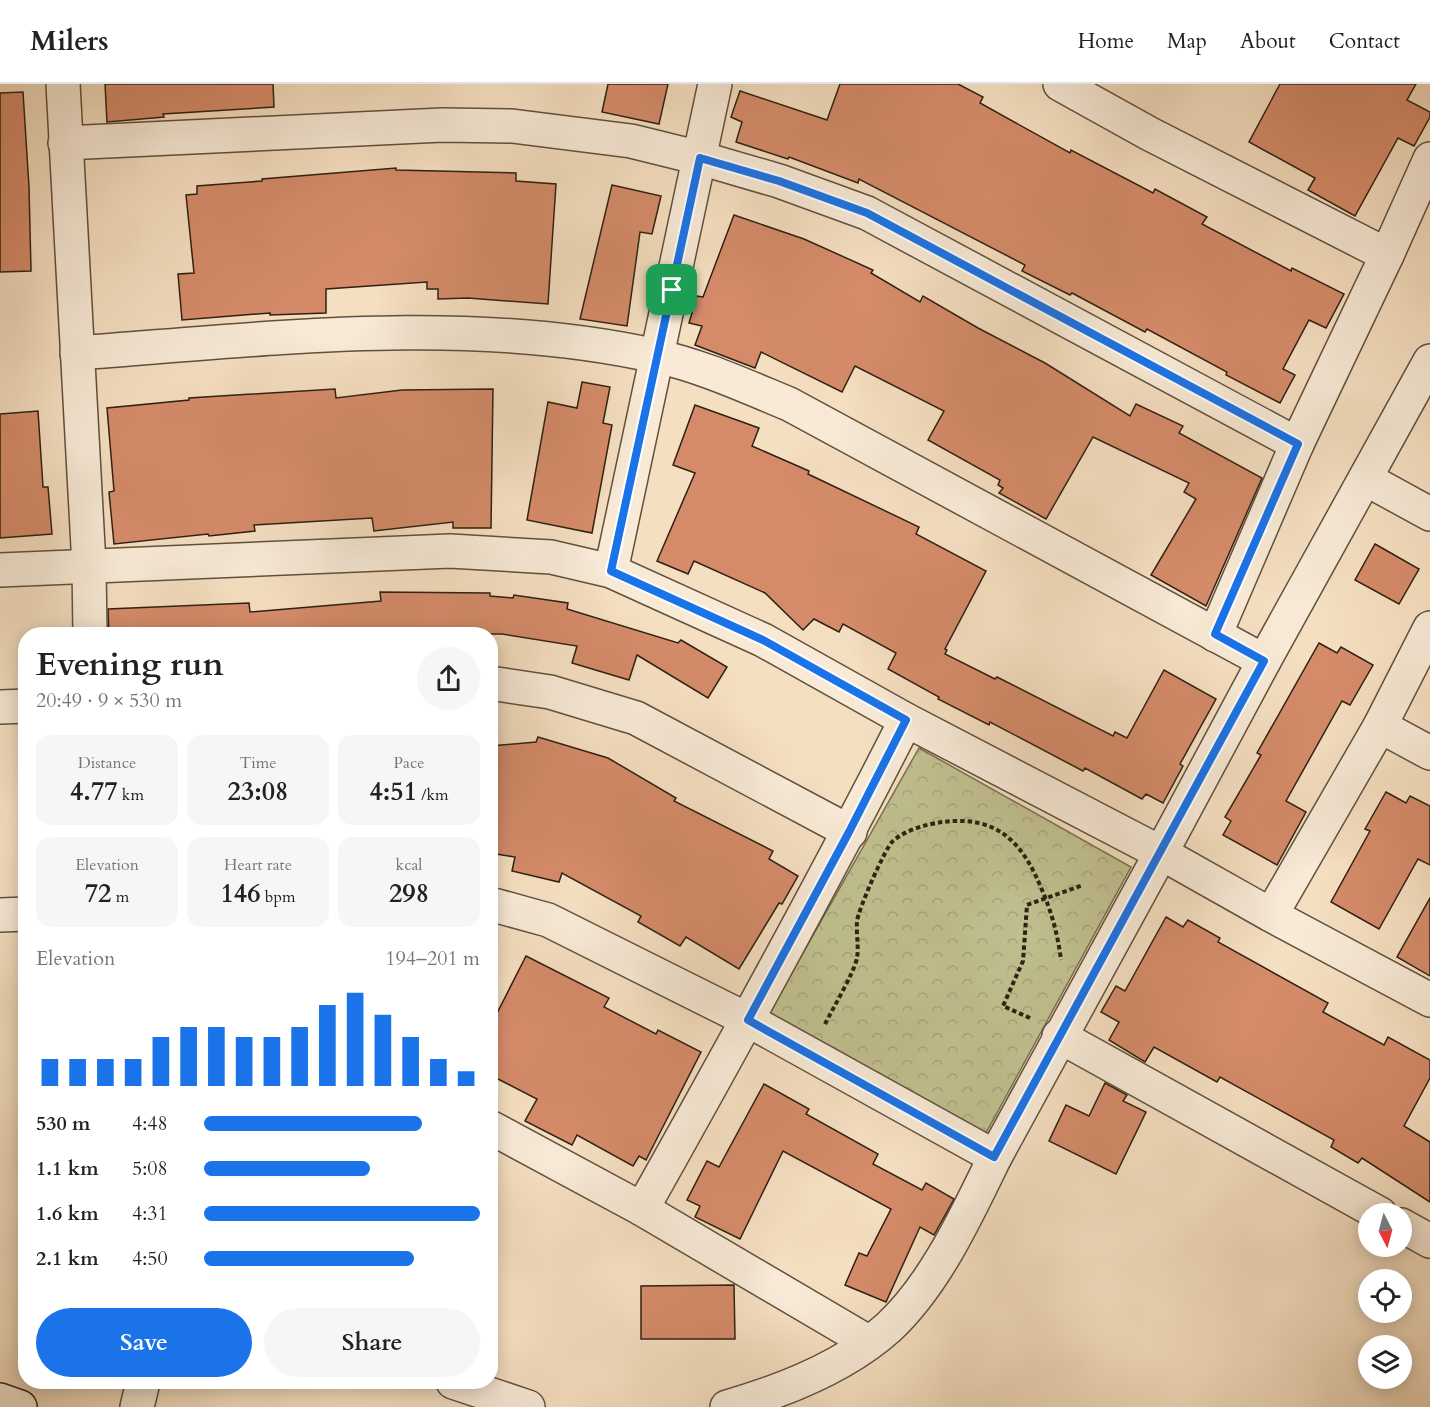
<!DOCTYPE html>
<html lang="en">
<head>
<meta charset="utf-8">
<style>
  :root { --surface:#fff; --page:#f6f6f6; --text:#222; --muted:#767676; --line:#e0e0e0; --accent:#1a73e8 }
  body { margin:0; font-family:Cardo,serif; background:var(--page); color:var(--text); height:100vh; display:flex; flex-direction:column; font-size:22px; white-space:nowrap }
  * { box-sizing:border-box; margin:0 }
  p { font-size:20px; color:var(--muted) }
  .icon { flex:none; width:33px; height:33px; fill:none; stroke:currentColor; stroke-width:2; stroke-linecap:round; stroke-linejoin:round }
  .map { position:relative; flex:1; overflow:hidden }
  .side { position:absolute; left:18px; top:543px; width:480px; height:762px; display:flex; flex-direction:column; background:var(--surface); border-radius:24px; box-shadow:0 3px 15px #0003 }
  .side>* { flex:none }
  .needle { width:39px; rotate:174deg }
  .controls { position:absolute; left:1358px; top:1119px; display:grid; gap:12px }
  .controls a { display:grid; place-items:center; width:54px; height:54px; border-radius:50%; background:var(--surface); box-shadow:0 3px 15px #0003; font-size:30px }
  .pin { position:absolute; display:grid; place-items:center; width:51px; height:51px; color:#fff; margin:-26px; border-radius:12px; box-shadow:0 3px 9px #0006 }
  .round { display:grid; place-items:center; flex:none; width:63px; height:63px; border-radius:32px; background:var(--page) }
  .overview { display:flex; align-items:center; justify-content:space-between; height:102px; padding:0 18px }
  h1 { font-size:33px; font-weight:700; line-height:45px }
  .figures { display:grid; grid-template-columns:repeat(3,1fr); gap:9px; height:102px; padding:6px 18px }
  .figures div { display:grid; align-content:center; border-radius:15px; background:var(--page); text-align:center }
  .figures b { font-size:26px; font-weight:700 }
  .figures small { font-size:16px; font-weight:400 }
  .figures p { font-size:16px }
  .chart { height:168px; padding:12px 18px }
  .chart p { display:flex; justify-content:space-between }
  .chart svg { width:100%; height:108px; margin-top:6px; stroke:var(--accent); stroke-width:6 }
  .button { display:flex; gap:12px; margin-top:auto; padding:12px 18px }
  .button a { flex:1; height:69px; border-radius:36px; background:var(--accent); color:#fff; font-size:24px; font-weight:700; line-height:69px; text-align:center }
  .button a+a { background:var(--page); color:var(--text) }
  ul { padding:0 18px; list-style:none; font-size:20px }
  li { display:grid; grid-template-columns:96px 72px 1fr; align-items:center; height:45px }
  li i { height:15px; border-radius:8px; background:var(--accent) }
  header { display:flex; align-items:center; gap:36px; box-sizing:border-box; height:84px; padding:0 30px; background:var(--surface); border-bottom:2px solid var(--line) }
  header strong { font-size:28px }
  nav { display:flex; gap:33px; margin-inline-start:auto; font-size:21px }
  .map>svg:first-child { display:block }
</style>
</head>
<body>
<header>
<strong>Milers</strong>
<nav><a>Home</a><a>Map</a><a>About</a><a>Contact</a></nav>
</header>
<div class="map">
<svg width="1430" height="1323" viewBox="0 0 1430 1323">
  <defs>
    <pattern id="park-crowns" width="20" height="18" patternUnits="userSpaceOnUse" patternTransform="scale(1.5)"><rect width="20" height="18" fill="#c1c090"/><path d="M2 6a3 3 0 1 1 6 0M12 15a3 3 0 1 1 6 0" fill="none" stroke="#a6a57b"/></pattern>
  </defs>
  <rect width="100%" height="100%" fill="#f5dfc1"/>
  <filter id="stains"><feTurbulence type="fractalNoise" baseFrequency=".00333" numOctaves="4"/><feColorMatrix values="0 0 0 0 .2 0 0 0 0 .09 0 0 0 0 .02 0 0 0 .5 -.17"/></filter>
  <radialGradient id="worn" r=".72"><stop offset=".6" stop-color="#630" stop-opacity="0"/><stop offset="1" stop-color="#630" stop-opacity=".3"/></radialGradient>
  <!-- park -->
  <path fill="url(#park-crowns)" stroke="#787050" stroke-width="1.5" d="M919,664L1131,783L986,1049L768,931Z"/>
  <!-- building -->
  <g fill="#d58b6a" stroke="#2e2111" stroke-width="1.5">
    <path d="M105,0H273L274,23L163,30L164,33L107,38Z"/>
    <path d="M608,0H668L659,40L602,28Z"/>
    <path d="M840,0H958L983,13L980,19L1070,69L1071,66L1153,109L1155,105L1207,133L1202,140L1291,187L1292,184L1344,210L1326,244L1309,236L1283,285L1295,291L1280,319L1226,291L1227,288L1147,245L1145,248L1072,209L1070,211L1022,187L1025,181L859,95L858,99L789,73L788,75L736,58L742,38L731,33L740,7L827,36Z"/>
    <path d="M1280,0H1416L1407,16L1430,28V33L1414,62L1398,54L1355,132L1308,106L1315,94L1249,58Z"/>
    <path d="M23,8L29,103L31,187L0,188V9Z"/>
    <path d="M396,84V86L516,89V97L556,100L548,220L468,214L438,215V205H427V198L326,205V229L270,231V229L182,236L178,190L194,189L186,111L197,110V102L262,97V95Z"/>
    <path d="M612,101L661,112L652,150L640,148L627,242L580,235Z"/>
    <path d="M734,131L804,155L873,186L871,189L920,218L923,212L978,244L1045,279L1130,332L1136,320L1183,342L1179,349L1262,394L1206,522L1151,491L1196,415L1184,408L1189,399L1093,353L1046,435L999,409L1003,404L998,401L1000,396L928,356L944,327L855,282L842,308L761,268L755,284L695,261L702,242L689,239L697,212L703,213Z"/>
    <path d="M582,298L610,303L603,339L612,341L592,449L527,436L548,318L577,324Z"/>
    <path d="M335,305L336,314L402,306L493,305L491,444H453V438L374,447L372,434L254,441L255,447L209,452L208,450L114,460L109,408L114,407L107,324L189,316V314Z"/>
    <path d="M695,321L759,344L752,362L809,387L808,390L919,443L916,450L986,487L945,565L947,566L945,570L995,595L997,593L1113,652L1115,648L1127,654L1164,586L1216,615L1180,680L1183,682L1163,719L1146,710L1142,715L1085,684L1083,687L990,638L989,641L938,615L939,613L888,585L896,569L843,540L839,548L814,535L803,546L765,509L694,477L688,490L657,477L695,389L673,381Z"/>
    <path d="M38,327L43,403H48L52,450L0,454V330Z"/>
    <path d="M1375,460L1419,485L1399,520L1355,496Z"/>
    <path d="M380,508L490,509V512L513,514L514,511L568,519L567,525L678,559L681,556L727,583L708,614L637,571L629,596L572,579L577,562L502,550H109L108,525L249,519L250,528L381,517Z"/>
    <path d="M1319,559L1337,569L1341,563L1373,581L1350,621L1342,617L1286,717L1306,728L1277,781L1223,751L1231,737L1225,733L1261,671L1257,669Z"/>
    <path d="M538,653L608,674L676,714L674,717L773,767L769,775L798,792L782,820L779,819L739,885L686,853L680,862L638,838L641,832L562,789L559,798L512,787L515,773L490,769V662L536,658Z"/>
    <path d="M1386,708L1406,719L1410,712L1430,722V781L1418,775L1379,845L1331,818L1370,747L1365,745Z"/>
    <path d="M1430,814V892L1397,873Z"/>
    <path d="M1166,833L1183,843L1188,836L1220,854L1218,858L1328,919L1323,928L1384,961L1388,953L1430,976V994L1404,1042L1430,1058V1118L1362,1074L1358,1079L1331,1063L1334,1056L1220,993L1217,998L1154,963L1145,978L1109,956L1119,938L1101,928L1116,902L1125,907Z"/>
    <path d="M526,872L609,914L604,923L656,950L658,946L701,968L646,1076L639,1072L633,1082L577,1051L572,1061L525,1037L537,1015L490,991V943Z"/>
    <path d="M1105,999L1127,1011L1123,1017L1146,1028L1116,1090L1049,1057L1066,1021L1089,1032Z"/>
    <path d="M764,1000L809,1025L806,1030L878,1070L873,1080L922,1106L926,1099L954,1115L934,1151L920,1143L886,1218L845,1201L859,1169L867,1172L891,1125L783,1067L740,1155L695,1133L700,1122L687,1116L707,1077L719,1083Z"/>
    <path d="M734,1201L735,1255H641V1202Z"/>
  </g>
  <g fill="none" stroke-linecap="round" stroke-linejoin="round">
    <!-- minor casing -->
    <g stroke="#60503d" stroke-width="36">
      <g id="minor">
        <path d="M63,0L89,482L90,550"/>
        <path d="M1060,0L1150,50L1387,171L1430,75"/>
        <path d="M65,59L442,41L512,42L631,57L700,74L779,97L867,129L1297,360L1387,171"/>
        <path d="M77,269C269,255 466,230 656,272C702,282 745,302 789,320L1264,577"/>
        <path d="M1366,395L1430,430"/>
        <path d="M611,487L715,0"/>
        <path d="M1215,551L1297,360"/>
        <path d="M490,599L550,608L636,634L850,748"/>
        <path d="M0,623L26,622"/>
        <path d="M1380,642L1430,669"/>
        <path d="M490,820L548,836L748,936L995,1073L1161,769L1271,831L1430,916"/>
        <path d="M0,831L26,830"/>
        <path d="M1271,831L1380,642L1430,544"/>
        <path d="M1059,952L1380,1130"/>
        <path d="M490,1043L642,1125C733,963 822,802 906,636"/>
        <path d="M642,1125L868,1258"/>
        <path d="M1401,1141L1430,1157"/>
        <path d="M453,1298L528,1323"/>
        <path d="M137,1323L143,1298"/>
        <path d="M727,1323C783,1307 845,1283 889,1243C936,1199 967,1130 995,1073"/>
      </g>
    </g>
    <!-- tertiary casing -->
    <g stroke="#60503d" stroke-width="36">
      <path id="tertiary" d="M0,486L450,467L551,473L611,487L763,556L906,636L1161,769L1264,577L1430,277"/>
    </g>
    <!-- secondary casing -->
    <g stroke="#2e2111" stroke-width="36">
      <path id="secondary" d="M0,1316L20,1323"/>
    </g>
    <!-- path -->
    <g stroke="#2e2111" stroke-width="4" stroke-dasharray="4.5 3" stroke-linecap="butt">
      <path d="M1030,934L1003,922L1023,877L1027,821L1083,801"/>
      <path d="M825,940C833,924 854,889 857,874C859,862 856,849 857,837C859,824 884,767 892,758C904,746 927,740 943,738C998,731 1023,759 1042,806C1052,829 1058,852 1061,876"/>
    </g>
    <!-- minor -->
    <use href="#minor" stroke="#f8ead7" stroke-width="33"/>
    <!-- tertiary -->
    <use href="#tertiary" stroke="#f8ead7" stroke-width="33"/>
    <!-- secondary -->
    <use href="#secondary" stroke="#f8ead7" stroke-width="33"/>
  </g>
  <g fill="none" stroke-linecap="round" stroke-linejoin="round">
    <!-- route casing -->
    <g stroke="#fff" stroke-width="12">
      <path id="route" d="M700,74L779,97L867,129L1298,360L1215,550L1264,577L994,1073L748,936L849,748L906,636L763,556L611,487Z"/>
    </g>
    <!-- route -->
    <use href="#route" stroke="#1a73e8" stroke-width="8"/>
  </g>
  <rect width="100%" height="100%" filter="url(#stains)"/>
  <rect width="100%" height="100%" fill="url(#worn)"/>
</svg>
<div class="controls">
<a><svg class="needle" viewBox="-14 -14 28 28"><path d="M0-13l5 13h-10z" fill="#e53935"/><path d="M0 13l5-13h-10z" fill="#767676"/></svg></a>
<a><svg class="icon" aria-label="locate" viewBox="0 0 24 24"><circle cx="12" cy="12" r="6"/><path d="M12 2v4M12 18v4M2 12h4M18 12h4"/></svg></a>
<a><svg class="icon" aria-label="layers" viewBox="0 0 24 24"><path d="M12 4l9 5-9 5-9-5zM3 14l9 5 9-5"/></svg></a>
</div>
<div class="pin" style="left:672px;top:206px;background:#1e9e55"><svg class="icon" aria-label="arrive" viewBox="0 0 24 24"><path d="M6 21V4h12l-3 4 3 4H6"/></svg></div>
<section class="side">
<div class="overview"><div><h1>Evening run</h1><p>20:49 · 9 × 530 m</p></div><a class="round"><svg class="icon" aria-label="share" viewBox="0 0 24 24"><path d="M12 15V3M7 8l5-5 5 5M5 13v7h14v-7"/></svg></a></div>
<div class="figures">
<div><p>Distance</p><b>4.77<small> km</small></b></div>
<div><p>Time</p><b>23:08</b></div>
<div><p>Pace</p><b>4:51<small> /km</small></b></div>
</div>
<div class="figures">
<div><p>Elevation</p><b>72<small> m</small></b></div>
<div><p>Heart rate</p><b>146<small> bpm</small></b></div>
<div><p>kcal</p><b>298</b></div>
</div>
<div class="chart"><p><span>Elevation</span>194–201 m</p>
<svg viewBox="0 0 160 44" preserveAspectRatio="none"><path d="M5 44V33M15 44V33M25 44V33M35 44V33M45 44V24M55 44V20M65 44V20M75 44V24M85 44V24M95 44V20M105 44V11M115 44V6M125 44V15M135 44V24M145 44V33M155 44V38"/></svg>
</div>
<ul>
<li><b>530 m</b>4:48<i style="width:79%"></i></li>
<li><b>1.1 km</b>5:08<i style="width:60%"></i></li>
<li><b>1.6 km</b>4:31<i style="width:100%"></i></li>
<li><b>2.1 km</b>4:50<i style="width:76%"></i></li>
</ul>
<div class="button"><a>Save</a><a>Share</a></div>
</section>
</div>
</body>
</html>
